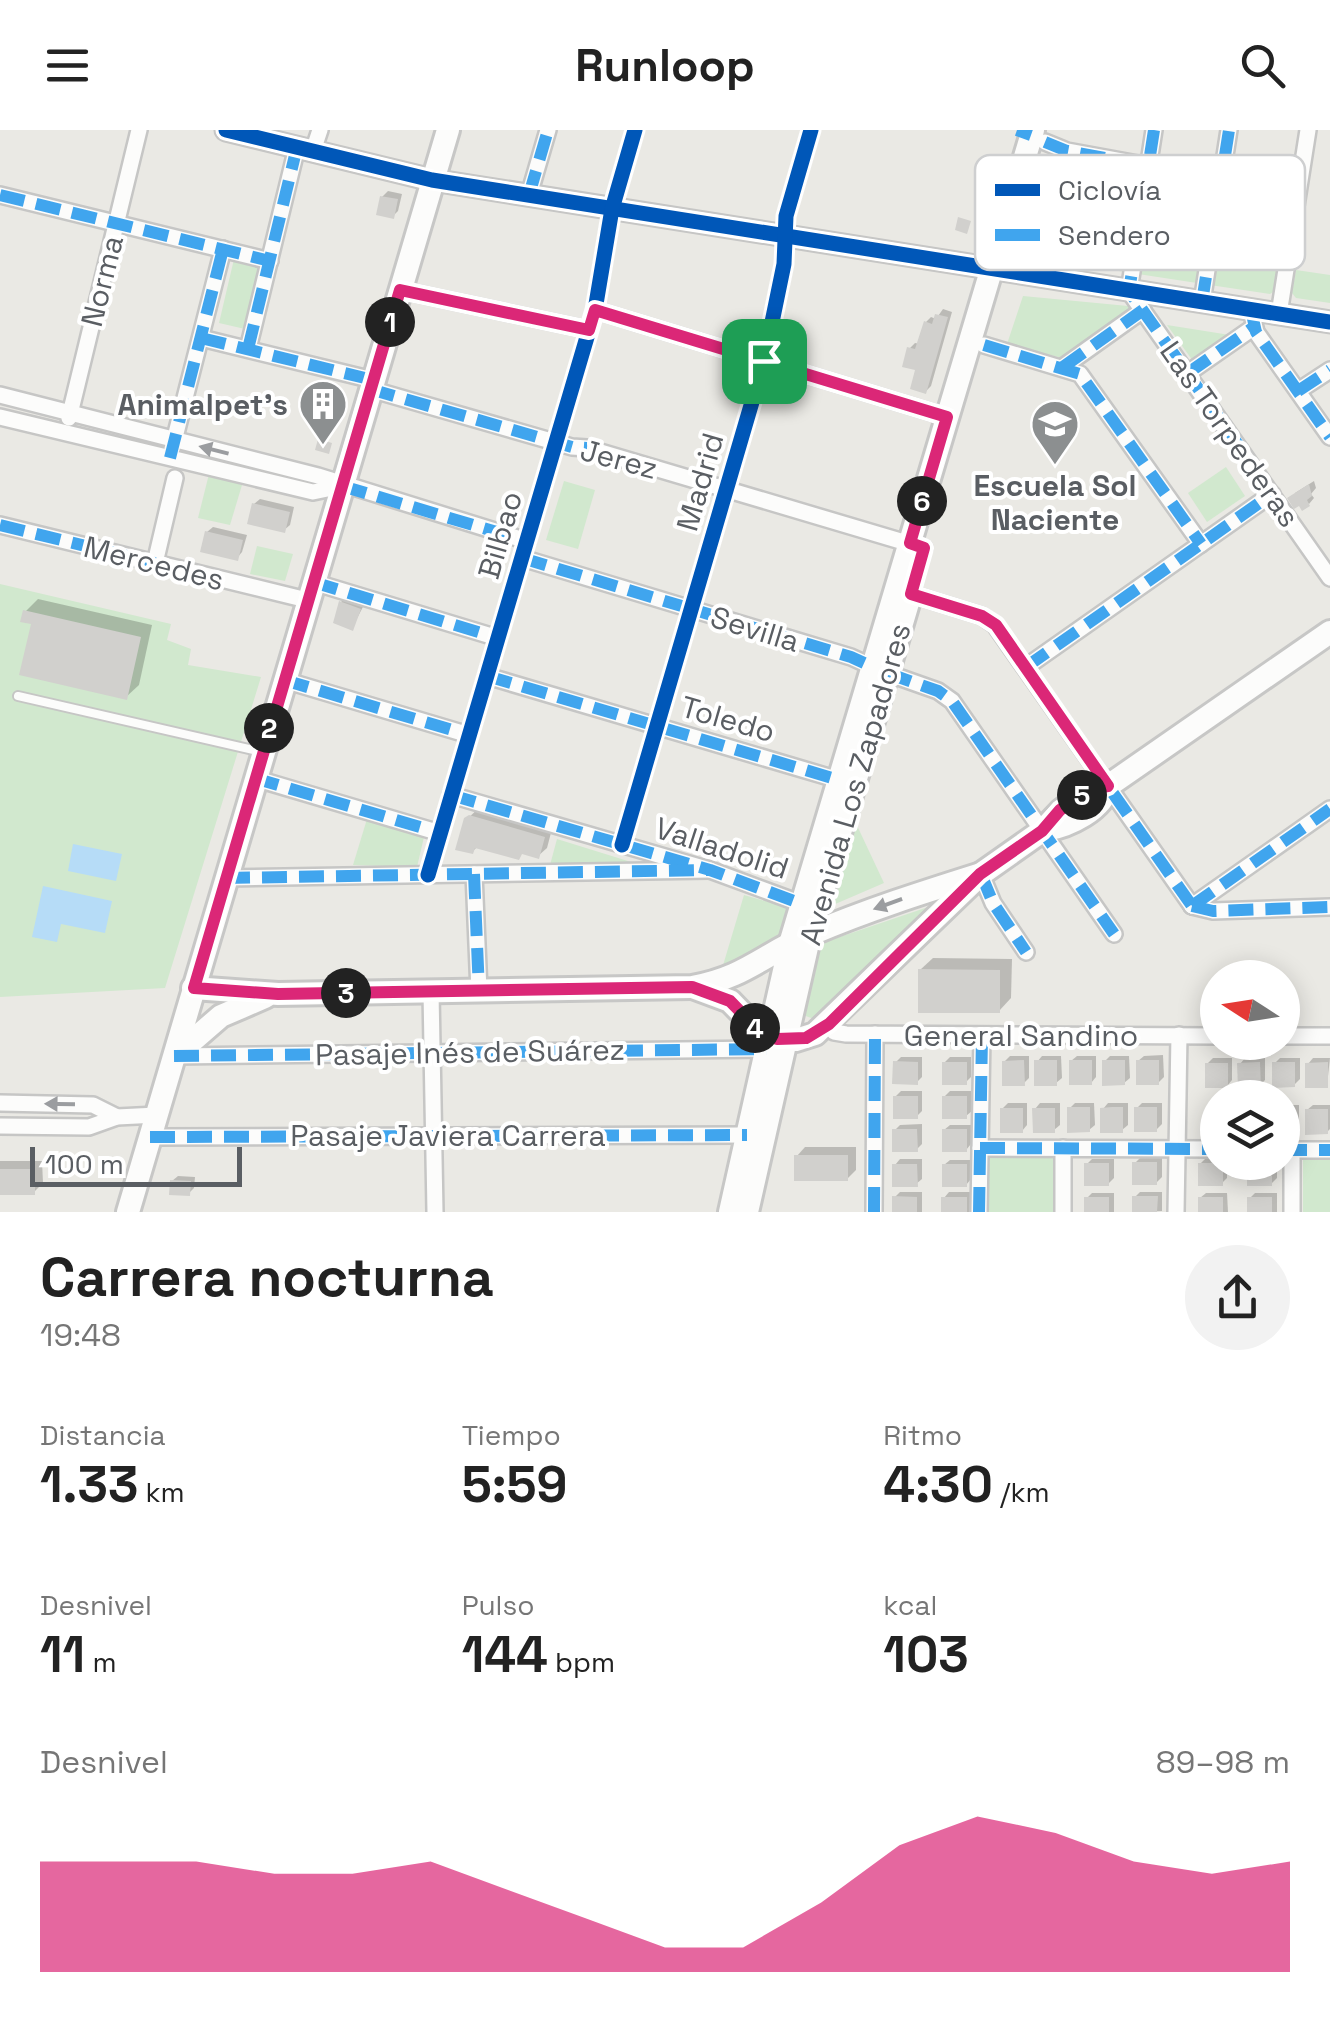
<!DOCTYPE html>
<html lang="es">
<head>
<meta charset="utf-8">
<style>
  :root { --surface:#fff; --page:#f2f2f2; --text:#222; --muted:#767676; --accent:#db2777 }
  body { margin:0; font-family:"Space Grotesk",sans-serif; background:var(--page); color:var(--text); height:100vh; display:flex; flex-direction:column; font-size:38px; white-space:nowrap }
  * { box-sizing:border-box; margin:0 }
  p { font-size:32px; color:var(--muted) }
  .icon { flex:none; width:55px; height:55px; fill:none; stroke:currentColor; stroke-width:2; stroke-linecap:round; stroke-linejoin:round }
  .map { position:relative; height:1082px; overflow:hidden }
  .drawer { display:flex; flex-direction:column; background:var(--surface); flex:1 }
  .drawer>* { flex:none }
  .needle { width:65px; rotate:282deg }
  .controls { position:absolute; left:1200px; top:830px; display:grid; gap:20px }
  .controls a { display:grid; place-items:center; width:100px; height:100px; border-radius:50%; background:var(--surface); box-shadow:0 5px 25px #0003; font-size:50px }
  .scale { position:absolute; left:30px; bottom:25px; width:212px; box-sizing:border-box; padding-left:10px; border:5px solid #5a5e63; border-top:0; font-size:28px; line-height:35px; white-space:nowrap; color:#5a5e63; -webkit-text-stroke:8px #fff; paint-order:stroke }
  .pin { position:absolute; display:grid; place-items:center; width:85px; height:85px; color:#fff; margin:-42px; border-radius:20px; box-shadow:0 5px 15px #0006 }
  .km { position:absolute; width:50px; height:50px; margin:-25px; border-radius:50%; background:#222; color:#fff; font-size:28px; line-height:50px; text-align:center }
  .round { display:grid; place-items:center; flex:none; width:105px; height:105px; border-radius:52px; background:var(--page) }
  .headline { display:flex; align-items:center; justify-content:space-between; height:170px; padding:0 40px }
  h1 { font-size:55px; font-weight:700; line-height:75px }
  .stats { display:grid; grid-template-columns:repeat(3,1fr); gap:15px; height:170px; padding:10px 40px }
  .stats div { display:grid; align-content:center }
  .stats b { font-size:50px; font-weight:700 }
  .stats small { font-size:28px; font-weight:400 }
  .stats p { font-size:28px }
  .chart { height:280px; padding:20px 40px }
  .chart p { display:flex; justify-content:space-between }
  .chart svg { width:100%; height:180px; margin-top:10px; fill:var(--accent); opacity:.7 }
  header { display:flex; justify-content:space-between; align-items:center; height:130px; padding:0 40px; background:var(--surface); font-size:45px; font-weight:700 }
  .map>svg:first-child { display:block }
</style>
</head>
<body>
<header><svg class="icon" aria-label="menu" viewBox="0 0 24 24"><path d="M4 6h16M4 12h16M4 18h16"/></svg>Runloop<svg class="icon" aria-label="search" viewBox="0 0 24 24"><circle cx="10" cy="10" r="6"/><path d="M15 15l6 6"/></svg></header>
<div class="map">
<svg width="1330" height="1082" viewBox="0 0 1330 1082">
  <rect width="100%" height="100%" fill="#eae9e4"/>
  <!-- green -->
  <g fill="#d1e8ce">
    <path d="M1046,103L1130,115L1125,142L1043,129L1039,125Z"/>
    <path d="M1142,118L1201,127L1197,153L1138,144Z"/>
    <path d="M1215,128L1279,138L1275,161L1270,164L1210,155Z"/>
    <path d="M234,129L260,135L245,199L219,193Z"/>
    <path d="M1296,140L1330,145V173L1296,168L1292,163Z"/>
    <path d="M1023,166L1128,176L1137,189L1078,232L1007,214Z"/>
    <path d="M1167,195L1230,205L1193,231Z"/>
    <path d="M1226,337L1245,366L1207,392L1188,363Z"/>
    <path d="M209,344L242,355L230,395L198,388Z"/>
    <path d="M564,351L595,360L578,419L546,410Z"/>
    <path d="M257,416L293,424L285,451L250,444Z"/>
    <path d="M0,454L171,494L167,510L191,519L188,535L261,547L165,858L0,867Z"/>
    <path d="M853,687L884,753L833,775Z"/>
    <path d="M367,689L424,707L417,737L353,735Z"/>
    <path d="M557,709L644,736L550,735Z"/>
    <path d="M744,765L790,778L786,799L747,838L721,842Z"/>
    <path d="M937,774L817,890L800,884L819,814Z"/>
    <rect x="983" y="1023" width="72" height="59"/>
    <path d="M1330,1028V1082H1303V1029Z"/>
  </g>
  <!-- water -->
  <g fill="#b6dcf7">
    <path d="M73,714L122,724L116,751L68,741Z"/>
    <path d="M43,756L112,771L105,803L61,794L57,812L32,807Z"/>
  </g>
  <!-- shadow -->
  <g fill="#0003">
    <path d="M388,61L402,64L398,81L393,86L382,67Z"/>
    <path d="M943,179L952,182L931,256L926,261L910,218L915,213L920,214L926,192L931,187L936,189Z"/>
    <path d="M1314,351L1316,358L1311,364L1314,368L1309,374L1295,363Z"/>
    <path d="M260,369L294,377L290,395L284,400L254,374Z"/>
    <path d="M213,397L247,405L242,422L237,428L207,402Z"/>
    <path d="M346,467L365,473L352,498L341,472Z"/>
    <path d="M38,469L152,495L139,555L126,567L34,492L26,481Z"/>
    <path d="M480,677L552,699L547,718L538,726L478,716L472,722L466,690Z"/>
    <path d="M933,828L1012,829L1011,868L999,881L920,840Z"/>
    <path d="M1163,925L1164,947L1158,953L1138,931L1144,926Z"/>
    <path d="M1010,926H1029V948L1024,953L1004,932Z"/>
    <path d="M1042,926H1061L1062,948L1056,953L1037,932Z"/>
    <path d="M1077,926H1096V947L1091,953L1071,931Z"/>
    <path d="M1110,926H1129L1130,948L1124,953L1105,931Z"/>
    <path d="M901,927H922V947L917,952L895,933Z"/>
    <path d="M950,927H971V947L966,952L944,933Z"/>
    <path d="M1213,928H1232V950L1227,956L1207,934Z"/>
    <path d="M1245,928H1265V950L1260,955L1240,934Z"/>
    <path d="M1280,928H1300V949L1294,955L1275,933Z"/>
    <path d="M1313,928H1330L1327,955L1308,934Z"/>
    <path d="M901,961H922V981L917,986L895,967Z"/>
    <path d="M950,961H971L972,981L966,986L944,967Z"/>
    <path d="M1008,973H1027V995L1022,1001L1002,979Z"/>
    <path d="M1040,973H1060V995L1054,1000L1035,979Z"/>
    <path d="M1075,973H1094L1095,995L1089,1000L1070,978Z"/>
    <path d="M1108,973H1128V995L1122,1000L1103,979Z"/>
    <path d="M1142,973H1162V994L1156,1000L1137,978Z"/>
    <path d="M1282,975H1299V997L1294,1002H1282Z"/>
    <path d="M1313,975H1330V999L1327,1002L1307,980Z"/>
    <path d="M922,994V1014L916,1020L895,1000L900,995Z"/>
    <path d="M950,995H971V1014L966,1020L944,1000Z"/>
    <path d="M805,1017H856V1040L847,1049L797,1026Z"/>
    <path d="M1140,1028H1162V1047L1156,1053L1135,1033Z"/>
    <path d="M1206,1028L1227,1032V1048L1222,1053L1200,1034Z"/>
    <path d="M900,1029H922V1049L916,1054L895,1035Z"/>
    <path d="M1092,1029H1114V1048L1108,1054L1087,1034Z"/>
    <path d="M950,1030H971V1049L966,1055L944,1035Z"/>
    <path d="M0,1031H42L43,1053L34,1062L0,1063Z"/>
    <path d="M1251,1032H1277V1048L1271,1054Z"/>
    <path d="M178,1046L195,1047L194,1058L189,1063L172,1051Z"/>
    <path d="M900,1062H922V1082H895V1067Z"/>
    <path d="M949,1062H971V1082H944V1068Z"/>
    <path d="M1140,1062H1162V1081L1135,1082V1067Z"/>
    <path d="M1092,1063H1114V1082H1087V1068Z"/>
    <path d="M1206,1063H1227L1228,1082H1200V1068Z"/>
    <path d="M1255,1063H1277V1082H1250V1068Z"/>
  </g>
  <!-- building -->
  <g fill="#d1d0cd">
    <path d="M380,66L398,69L394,89L376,85Z"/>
    <path d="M958,87L971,91L967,104L955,100Z"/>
    <path d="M935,184L948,187L926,264L910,259L915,240L902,237L907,217L915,219L924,191L932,194Z"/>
    <path d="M318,309L332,313L329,324L315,320Z"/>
    <path d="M1309,354L1312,366L1307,370L1310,376L1302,381L1299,376L1294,379L1287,368Z"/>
    <path d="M252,373L290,382L285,403L247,394Z"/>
    <path d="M205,401L243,410L238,431L200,422Z"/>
    <path d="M339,471L361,479L353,501L333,493Z"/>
    <path d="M23,480L141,507L127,570L19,545L31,494L20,492Z"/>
    <path d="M469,685L545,707L539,729L522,724L519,730L475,718L473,724L455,720L464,688Z"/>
    <path d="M918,839L1000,840V883H918Z"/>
    <path d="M1024,930L1025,956H1002V931Z"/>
    <rect x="1034" y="930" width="23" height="26"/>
    <rect x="1069" y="930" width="23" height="25"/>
    <path d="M1102,930H1125V955L1102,956Z"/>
    <rect x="1136" y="930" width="23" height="25"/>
    <path d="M893,931L918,932V955L892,954Z"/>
    <rect x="942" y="932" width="25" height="23"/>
    <path d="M1260,932L1261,958H1238L1237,933Z"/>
    <path d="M1272,932H1295V957L1272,958Z"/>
    <path d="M1328,932V958H1305V933Z"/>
    <rect x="1205" y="933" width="23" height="25"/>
    <rect x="893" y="966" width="25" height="23"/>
    <rect x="942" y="966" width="25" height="23"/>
    <path d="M1067,977H1090V1002L1067,1003Z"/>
    <path d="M1112,977H1123V1003H1100V978Z"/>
    <rect x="1134" y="977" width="23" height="25"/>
    <rect x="1000" y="978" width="23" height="25"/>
    <path d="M1032,978H1055V1003H1033Z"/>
    <rect x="1282" y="979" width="13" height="25"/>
    <path d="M1305,979H1328V1004L1305,1005Z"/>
    <rect x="1204" y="980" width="14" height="25"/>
    <path d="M892,999H917L918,1022H892Z"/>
    <rect x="942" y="999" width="25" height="23"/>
    <rect x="794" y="1025" width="54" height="26"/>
    <rect x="1132" y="1032" width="25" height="23"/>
    <rect x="1084" y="1033" width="25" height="23"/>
    <rect x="1198" y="1033" width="25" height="23"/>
    <rect x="1247" y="1033" width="25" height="23"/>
    <path d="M892,1034H917L918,1057H892Z"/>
    <rect x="942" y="1034" width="25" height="23"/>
    <rect x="0" y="1039" width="35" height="26"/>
    <path d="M170,1050L191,1051L190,1066L169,1065Z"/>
    <path d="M892,1066L917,1067V1082H892Z"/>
    <path d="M1132,1066H1158L1157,1082H1132Z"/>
    <rect x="941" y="1067" width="26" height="15"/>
    <rect x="1084" y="1067" width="25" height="15"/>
    <rect x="1198" y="1067" width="25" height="15"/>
    <rect x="1247" y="1067" width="25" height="15"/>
  </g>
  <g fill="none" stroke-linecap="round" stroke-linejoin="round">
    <!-- service casing -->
    <g stroke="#c6c6c5" stroke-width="12">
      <path id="service" d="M18,566L262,622"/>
    </g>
    <!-- minor casing -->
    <g stroke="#c6c6c5" stroke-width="20">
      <g id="minor">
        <path d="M1154,0L1129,161L1330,448"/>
        <path d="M1045,12L1067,21L1149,36"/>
        <path d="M313,21L320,0"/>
        <path d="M0,65L270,131"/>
        <path d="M529,65L548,0"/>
        <path d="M400,160L589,200"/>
        <path d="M1202,172L1229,0"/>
        <path d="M595,180L947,287"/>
        <path d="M1251,180L1256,202L1330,307"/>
        <path d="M1279,184L1308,0"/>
        <path d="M201,208L373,250"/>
        <path d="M984,215L1080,244L1201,414"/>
        <path d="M248,219L297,17"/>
        <path d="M1063,237L1143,180"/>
        <path d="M1188,243L1254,197"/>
        <path d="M370,259L572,317L587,318L924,418"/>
        <path d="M1298,261L1330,240"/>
        <path d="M0,265L318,346L527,411"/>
        <path d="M0,287L313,362L342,356"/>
        <path d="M69,288L139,0"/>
        <path d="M172,319L223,119"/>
        <path d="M0,395L307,470"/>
        <path d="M522,428L851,527L873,537"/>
        <path d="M155,433L175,348"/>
        <path d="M313,452L498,508"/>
        <path d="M911,464L982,486L995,495L1192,776"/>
        <path d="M1026,537L1272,364"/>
        <path d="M887,543L938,561L952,571L1114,804"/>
        <path d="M487,546L839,650"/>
        <path d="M284,550L469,605"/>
        <path d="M254,648L440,703"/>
        <path d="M451,665L710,740L802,774"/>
        <path d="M622,715L764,231L784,134L786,86L811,0"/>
        <path d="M474,744L479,861"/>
        <path d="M981,744L993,773L1026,822"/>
        <path d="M428,745L595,180L612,79L635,0"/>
        <path d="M225,748L710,740"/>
        <path d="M1192,776L1330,679"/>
        <path d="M1192,776L1213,781L1330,777"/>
        <path d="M431,862L435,1082"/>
        <path d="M829,894L834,902L846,904L1218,906"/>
        <path d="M1282,906H1330"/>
        <path d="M175,926L766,919"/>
        <path d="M0,973L93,975L117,987"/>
        <path d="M0,996L89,997L117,987L157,985"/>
        <path d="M150,1007L747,1005"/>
        <path d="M980,1018L1218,1019"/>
        <path d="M1063,1018V1082"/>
        <path d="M1284,1020H1330"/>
        <path d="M874,1082L875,904"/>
        <path d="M979,1082L982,905"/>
        <path d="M1176,1082L1179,905"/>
        <path d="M1292,1082V1020"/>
      </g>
    </g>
    <!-- tertiary casing -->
    <g stroke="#c6c6c5" stroke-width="25">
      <path id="tertiary" d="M226,0L432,50L1330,192"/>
    </g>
    <!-- secondary casing -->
    <g stroke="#c7c7c6" stroke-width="28">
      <g id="secondary">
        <path d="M1046,700C1069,696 1103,680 1108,656"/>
        <path d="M193,858L278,864L692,857C745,848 765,823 811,804C867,780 924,762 981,744"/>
        <path d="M695,858L730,871L760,902L769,906L796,910L815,904L981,744L1042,701L1061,681L1090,659L1108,656L1330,502"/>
        <path d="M176,925L221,886L265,867"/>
        <path d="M128,1082L448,0"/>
        <path d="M730,1082L790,814L1033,0"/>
        <path d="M747,1082L810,804L908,473"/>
      </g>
    </g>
    <!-- service -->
    <use href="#service" stroke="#fcfcfb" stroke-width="8"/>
    <!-- minor -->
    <use href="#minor" stroke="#fcfcfb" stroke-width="15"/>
    <!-- tertiary -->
    <use href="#tertiary" stroke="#fcfcfb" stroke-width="20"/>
    <!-- secondary -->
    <use href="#secondary" stroke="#fcfcfb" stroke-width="22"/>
    <!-- quiet -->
    <g stroke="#40a5ee" stroke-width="12" stroke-dasharray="25 12" stroke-linecap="butt">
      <path d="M1017,0L1031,5"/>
      <path d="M1154,0L1129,161L1239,316"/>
      <path d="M1045,12L1067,21L1149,36"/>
      <path d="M0,65L270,131"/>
      <path d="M529,65L548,0"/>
      <path d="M400,160L589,200"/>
      <path d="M1202,172L1229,0"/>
      <path d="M595,180L947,287"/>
      <path d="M1251,180L1256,202L1330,307"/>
      <path d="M201,208L373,250"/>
      <path d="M984,215L1080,244L1201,414"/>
      <path d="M248,219L297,17"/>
      <path d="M1063,237L1143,180"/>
      <path d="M1188,243L1254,197"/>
      <path d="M370,259L572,317L587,318"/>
      <path d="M1298,261L1330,240"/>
      <path d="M170,328L223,119"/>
      <path d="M342,356L527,411"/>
      <path d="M0,395L155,433"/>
      <path d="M522,428L851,527L873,537"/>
      <path d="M313,452L498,508"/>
      <path d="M911,464L982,486L995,495L1192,776"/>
      <path d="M1026,537L1272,364"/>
      <path d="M887,543L938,561L952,571L1114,804"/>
      <path d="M487,546L839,650"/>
      <path d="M284,550L469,605"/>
      <path d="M254,648L440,703"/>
      <path d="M451,665L710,740L802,774"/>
      <path d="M474,744L479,861"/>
      <path d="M981,744L993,773L1026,822"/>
      <path d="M225,748L710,740"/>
      <path d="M1192,776L1330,679"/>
      <path d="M1192,776L1213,781L1330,777"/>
      <path d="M174,926L766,919"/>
      <path d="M150,1007L747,1005"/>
      <path d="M980,1018L1218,1019"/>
      <path d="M1282,1020H1330"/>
      <path d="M874,1082L875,904"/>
      <path d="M979,1082L982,905"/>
    </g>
    <!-- cycleway casing -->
    <g stroke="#fff" stroke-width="21">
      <g id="cycleway">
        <path d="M226,0L432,50L1330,192"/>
        <path d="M622,715L764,231L784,134L786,86L811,0"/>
        <path d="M428,745L595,180L612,79L635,0"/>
      </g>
    </g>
    <!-- cycleway -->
    <use href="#cycleway" stroke="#0057b8" stroke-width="15"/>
  </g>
  <!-- one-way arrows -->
  <defs><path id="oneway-solid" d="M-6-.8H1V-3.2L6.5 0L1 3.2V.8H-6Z" transform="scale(2.5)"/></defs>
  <g fill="#9b9da0">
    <use href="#oneway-solid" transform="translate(214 320) rotate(-166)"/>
    <use href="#oneway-solid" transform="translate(888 774) rotate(160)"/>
    <use href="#oneway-solid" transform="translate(60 974) rotate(-179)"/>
  </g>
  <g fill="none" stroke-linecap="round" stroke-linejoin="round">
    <!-- route casing -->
    <g stroke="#fff" stroke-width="20">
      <path id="route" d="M400,160L589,200L595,180L947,287L910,413L924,418L911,464L982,486L996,495L1108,656L1090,659L1060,680L1042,701L980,744L829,894L806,908L777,909L760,902L730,871L692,857L278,864L194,858Z"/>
    </g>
    <!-- route -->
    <use href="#route" stroke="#db2777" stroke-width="12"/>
  </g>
  <!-- icons -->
  <defs>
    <g id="building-pin" transform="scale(2.5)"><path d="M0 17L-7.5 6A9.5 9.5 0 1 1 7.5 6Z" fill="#8c8f90" stroke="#fff"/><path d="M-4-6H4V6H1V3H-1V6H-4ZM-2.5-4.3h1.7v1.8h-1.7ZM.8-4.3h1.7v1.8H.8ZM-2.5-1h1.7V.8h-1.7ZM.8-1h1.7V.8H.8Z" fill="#fff"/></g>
    <g id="school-pin" transform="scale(2.5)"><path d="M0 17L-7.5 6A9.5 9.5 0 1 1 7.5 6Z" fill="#8c8f90" stroke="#fff"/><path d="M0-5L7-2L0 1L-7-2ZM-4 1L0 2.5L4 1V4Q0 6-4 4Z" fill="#fff"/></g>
  </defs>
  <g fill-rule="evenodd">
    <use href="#building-pin" x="323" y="274"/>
    <use href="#school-pin" x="1055" y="294"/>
  </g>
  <g text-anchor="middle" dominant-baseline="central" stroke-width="8" stroke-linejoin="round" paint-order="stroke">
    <!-- street labels -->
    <g font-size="30" fill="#5a5e63" stroke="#fff">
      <text transform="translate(102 151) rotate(-76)">Norma</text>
      <text transform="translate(1230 304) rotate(55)">Las Torpederas</text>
      <text transform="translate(619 329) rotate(15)">Jerez</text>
      <text transform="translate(700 352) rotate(-74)">Madrid</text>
      <text transform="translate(500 405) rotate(-74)">Bilbao</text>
      <text transform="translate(154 433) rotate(14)">Mercedes</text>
      <text transform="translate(755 499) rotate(17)">Sevilla</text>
      <text transform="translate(728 589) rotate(16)">Toledo</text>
      <text transform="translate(855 654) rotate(-74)">Avenida Los Zapadores</text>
      <text transform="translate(722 718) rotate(18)">Valladolid</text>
      <text x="1021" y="905">General Sandino</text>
      <text transform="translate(470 922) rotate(-1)">Pasaje Inés de Suárez</text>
      <text x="448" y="1005">Pasaje Javiera Carrera</text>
    </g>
    <!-- poi labels -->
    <g font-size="30" font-weight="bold" fill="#5a5e63" stroke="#fff" text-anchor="end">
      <text x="288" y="274">Animalpet's</text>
      <text x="1055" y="355" text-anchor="middle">Escuela Sol<tspan x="1055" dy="34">Naciente</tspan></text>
    </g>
  </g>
  <!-- legend -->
  <rect x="975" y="25" width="330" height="115" rx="15" fill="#fff" stroke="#cecfd0" stroke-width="2.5"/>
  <rect x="995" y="54" width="45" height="12" fill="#0057b8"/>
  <rect x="995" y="99" width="45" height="12" fill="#40a5ee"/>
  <g font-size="28" fill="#5a5e63">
    <text x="1058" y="70">Ciclovía</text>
    <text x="1058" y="115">Sendero</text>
  </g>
</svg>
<div class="controls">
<a><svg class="needle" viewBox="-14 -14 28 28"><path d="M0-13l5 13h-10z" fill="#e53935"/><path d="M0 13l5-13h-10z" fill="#767676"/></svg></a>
<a><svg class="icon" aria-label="layers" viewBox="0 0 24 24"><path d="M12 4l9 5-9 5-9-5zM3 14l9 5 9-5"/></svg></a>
</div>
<div class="scale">100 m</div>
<div class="pin" style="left:764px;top:231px;background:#1e9e55"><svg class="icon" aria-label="arrive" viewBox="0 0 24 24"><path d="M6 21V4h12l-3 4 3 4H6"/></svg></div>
<b class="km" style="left:390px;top:192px">1</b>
<b class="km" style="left:269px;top:598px">2</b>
<b class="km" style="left:346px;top:863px">3</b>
<b class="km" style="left:755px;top:898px">4</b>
<b class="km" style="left:1082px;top:665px">5</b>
<b class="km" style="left:922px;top:371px">6</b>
</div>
<section class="drawer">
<div class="headline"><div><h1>Carrera nocturna</h1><p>19:48</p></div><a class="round"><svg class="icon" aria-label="share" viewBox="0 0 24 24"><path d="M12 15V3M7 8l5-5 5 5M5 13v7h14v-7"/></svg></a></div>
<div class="stats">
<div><p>Distancia</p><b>1.33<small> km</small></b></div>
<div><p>Tiempo</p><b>5:59</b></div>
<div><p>Ritmo</p><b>4:30<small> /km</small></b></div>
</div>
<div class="stats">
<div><p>Desnivel</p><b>11<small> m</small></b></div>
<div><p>Pulso</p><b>144<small> bpm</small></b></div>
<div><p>kcal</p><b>103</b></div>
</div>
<div class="chart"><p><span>Desnivel</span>89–98 m</p>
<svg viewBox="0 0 160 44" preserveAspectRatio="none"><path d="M0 44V17L10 17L20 17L30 20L40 20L50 17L60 24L70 31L80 38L90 38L100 27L110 13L120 6L130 10L140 17L150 20L160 17V44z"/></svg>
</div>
</section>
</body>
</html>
